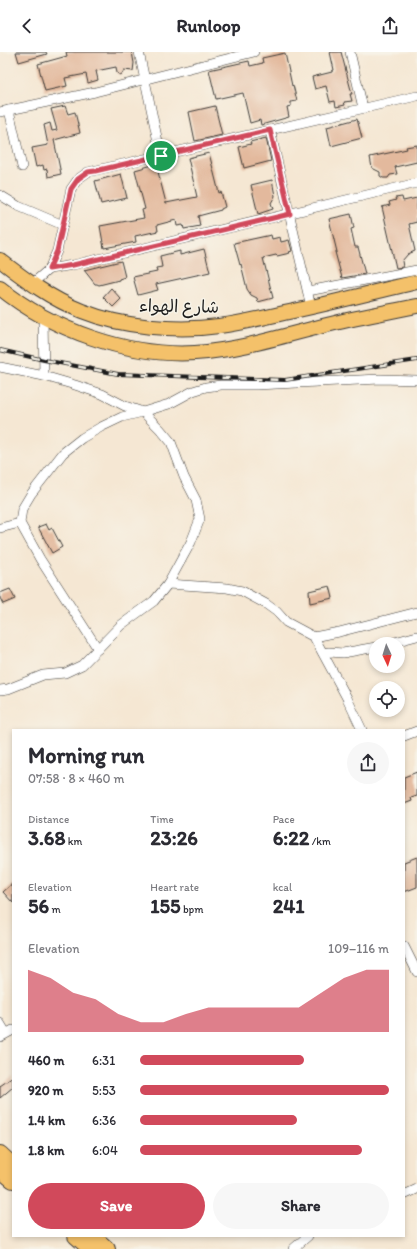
<!DOCTYPE html>
<html lang="en">
<head>
<meta charset="utf-8">
<style>
  :root { --surface:#fff; --page:#f7f7f7; --text:#2b2b33; --muted:#7c7c81; --accent:#d1495b }
  body { margin:0; font-family:Itim,"Playpen Sans Arabic",sans-serif; background:var(--page); color:var(--text); height:100vh; display:flex; flex-direction:column; font-size:15px; white-space:nowrap }
  * { box-sizing:border-box; margin:0 }
  p { font-size:13px; color:var(--muted) }
  .icon { flex:none; width:22px; height:22px; fill:none; stroke:currentColor; stroke-width:2; stroke-linecap:round; stroke-linejoin:round }
  .map { position:relative; flex:1; overflow:hidden }
  .drawer { position:absolute; left:12px; top:677px; width:393px; height:508px; display:flex; flex-direction:column; background:var(--surface); border-radius:0px; box-shadow:0 2px 6px #0003 }
  .drawer>* { flex:none }
  .needle { width:26px; rotate:176deg }
  .fabs { position:absolute; left:369px; top:585px; display:grid; gap:8px }
  .fabs a { display:grid; place-items:center; width:36px; height:36px; border-radius:50%; background:var(--surface); box-shadow:0 2px 6px #0003; font-size:20px }
  .pin { position:absolute; display:grid; place-items:center; width:34px; height:34px; color:#fff; margin:-17px; border:2px solid #fff; border-radius:50%; box-shadow:0 1px 4px #0007 }
  .round { display:grid; place-items:center; flex:none; width:42px; height:42px; border-radius:21px; background:var(--page) }
  .overview { display:flex; align-items:center; justify-content:space-between; height:68px; padding:0 16px }
  h1 { font-size:22px; font-weight:700; line-height:30px }
  .metrics { display:grid; grid-template-columns:repeat(3,1fr); gap:6px; height:68px; padding:4px 16px }
  .metrics div { display:grid; align-content:center }
  .metrics b { font-size:20px; font-weight:700 }
  .metrics small { font-size:11px; font-weight:400 }
  .metrics p { font-size:11px }
  .chart { height:112px; padding:8px 16px }
  .chart p { display:flex; justify-content:space-between }
  .chart svg { width:100%; height:72px; margin-top:4px; fill:var(--accent); opacity:.7 }
  .action { display:flex; gap:8px; margin-top:auto; padding:8px 16px }
  .action a { flex:1; height:46px; border-radius:24px; background:var(--accent); color:#fff; font-size:16px; font-weight:700; line-height:46px; text-align:center }
  .action a+a { background:var(--page); color:var(--text) }
  ul { padding:0 16px; list-style:none; font-size:13px }
  li { display:grid; grid-template-columns:64px 48px 1fr; align-items:center; height:30px }
  li i { height:10px; border-radius:5px; background:var(--accent) }
  header { display:flex; justify-content:space-between; align-items:center; height:52px; padding:0 16px; background:var(--surface); font-size:18px; font-weight:700 }
  .map>svg:first-child { display:block }
</style>
</head>
<body>
<header><svg class="icon" aria-label="back" viewBox="0 0 24 24"><path d="M15 5l-7 7 7 7"/></svg>Runloop<svg class="icon" aria-label="share" viewBox="0 0 24 24"><path d="M12 15V3M7 8l5-5 5 5M5 13v7h14v-7"/></svg></header>
<div class="map">
<svg width="417" height="1197" viewBox="0 0 417 1197">
  <rect width="100%" height="100%" fill="#f7f3e8"/>
  <filter id="ink" filterUnits="userSpaceOnUse"><feTurbulence type="fractalNoise" baseFrequency=".025" numOctaves="2"/><feDisplacementMap in="SourceGraphic" scale="8" xChannelSelector="R" yChannelSelector="G"/><feConvolveMatrix kernelMatrix="1 2 1 2 8 2 1 2 1" color-interpolation-filters="sRGB"/></filter>
  <filter id="wash" filterUnits="userSpaceOnUse"><feTurbulence type="fractalNoise" baseFrequency=".012" numOctaves="4" result="noise"/><feDisplacementMap in="SourceGraphic" scale="16" xChannelSelector="R" yChannelSelector="G"/><feGaussianBlur stdDeviation="0.9" result="paint"/><feColorMatrix in="noise" values="0 0 0 0 0 0 0 0 0 0 0 0 0 0 0 0 0 1.4 0 .05"/><feComposite in="paint" operator="in"/></filter>
  <g filter="url(#wash)">
    <rect width="100%" height="100%" fill="#f5e7d3"/>
    <g id="blocks">
      <!-- building -->
      <g fill="#e3b99d">
        <path d="M16,0H46L47,2L19,10Z"/>
        <path d="M66,0H132L134,11L133,19L124,18L122,22L120,23L117,21L116,15L96,19L98,28L88,31L86,22L65,26L67,34L45,39L38,12L67,4Z"/>
        <path d="M330,0H341L352,42H350L352,49L344,50L345,53L336,55L335,49L330,50L326,34L315,37L312,25L332,20V19L334,18Z"/>
        <path d="M285,1L292,34L293,33L297,49L291,50V54L287,55L289,65L261,73L260,68L250,71L243,41L216,47L209,18L249,9L250,14L263,11L262,6Z"/>
        <path d="M65,54L68,62L75,60L80,81L54,88L61,122L48,125L47,117L44,118L43,113L36,115L32,96L48,93L44,73L50,71L52,79L57,78L51,57Z"/>
        <path d="M215,54L222,83L195,89L189,60Z"/>
        <path d="M357,67L362,86L331,94L327,75Z"/>
        <path d="M266,86L271,109L244,116L239,95L251,92L250,90Z"/>
        <path d="M417,93V110L395,115L397,122L390,123L388,126H383L380,124V120L372,116L370,105L407,97L406,95Z"/>
        <path d="M209,101L219,141L221,140L225,155L221,157V158L198,164L200,174L184,177L183,173L177,174L176,168L157,173L158,179L135,184L136,190L104,196L100,174L144,166L142,158L145,157L135,118L156,112L166,151L197,145L188,106Z"/>
        <path d="M121,122L127,146L101,152L95,129Z"/>
        <path d="M272,128L275,144L271,151L273,157L258,162L251,133Z"/>
        <path d="M402,145L403,149L417,146V170L409,172L415,199L408,202L402,209L403,215L396,216L382,155L390,153L389,150L396,148L395,146Z"/>
        <path d="M351,162L354,176L351,177L355,195H358L365,222L342,226L335,200H337L329,167Z"/>
        <path d="M271,183L272,187L280,185L281,190L289,188L292,199L289,200L290,201L277,204L276,203L263,206L273,246L258,250L257,246L251,243L247,237L241,212L240,213L234,191Z"/>
        <path d="M204,197L210,220L156,232L158,238L138,243L133,225L157,220L156,216L162,215L160,204L180,199V203Z"/>
        <path d="M121,209L125,225L119,227V228L99,233L97,232H95L84,218Z"/>
        <path d="M111,236L121,247L113,255L103,245Z"/>
        <path d="M46,472L49,478L52,476L62,495L52,501L38,475Z"/>
        <path d="M330,534L333,546L310,551L309,539Z"/>
        <path d="M10,537L15,547L3,552L0,546V541Z"/>
        <path d="M417,720V744L411,746L412,749L404,752V725Z"/>
        <path d="M417,805V835L404,840V810Z"/>
        <path d="M13,831V851L3,840Z"/>
        <path d="M13,1025V1035L0,1046V1034Z"/>
      </g>
    </g>
  </g>
  <g filter="url(#ink)">
    <use href="#blocks" fill-opacity="0" stroke="#3d3a37" stroke-width="1"/>
    <g fill="none" stroke-linecap="round" stroke-linejoin="round">
      <!-- street casing -->
      <g stroke="#3d3a37" stroke-width="10">
        <g id="street">
          <path d="M139,0L161,104"/>
          <path d="M350,0L363,56"/>
          <path d="M9,58L22,115"/>
          <path d="M0,60L95,40L254,0"/>
          <path d="M270,78L311,255"/>
          <path d="M0,143L18,154L63,173"/>
          <path d="M49,217L73,213L417,131"/>
          <path d="M32,232L49,217L57,199L71,137L78,127L88,120L417,44"/>
          <path d="M308,239L417,218"/>
          <path d="M43,265L44,324"/>
          <path d="M0,315L44,324L75,333L102,342L125,354L143,360L160,377L171,390L184,425L196,448L200,467L191,490L168,532L154,549L121,573L82,613L65,621L43,623L8,637L0,638"/>
          <path d="M0,476L20,471"/>
          <path d="M168,532L227,536L242,539L266,552L277,560L286,570L314,585L347,646L362,678"/>
          <path d="M314,585L339,580L417,560"/>
          <path d="M387,592L417,584"/>
          <path d="M98,597L40,507L20,471L22,457L31,442L63,401L82,386L101,375L122,365L143,360L169,352L193,339L206,335L221,333H256L380,327L417,328"/>
          <path d="M323,601L329,600L343,601L376,595"/>
          <path d="M404,684L417,679"/>
          <path d="M404,894L417,920"/>
          <path d="M0,971L6,981"/>
          <path d="M0,985L13,978"/>
          <path d="M404,1143L417,1137"/>
          <path d="M293,1197L308,1184"/>
        </g>
      </g>
      <!-- primary casing -->
      <g stroke="#3d3a37" stroke-width="16">
        <g id="primary">
          <path d="M0,208C26,228 51,247 82,259C122,275 176,280 219,274C241,271 263,266 284,261C329,252 373,240 417,230"/>
          <path d="M0,236C52,278 128,305 195,301C241,298 286,283 331,272C359,265 388,260 417,254"/>
        </g>
      </g>
      <!-- highway casing -->
      <g stroke="#3d3a37" stroke-width="18">
        <g id="highway">
          <path d="M0,1102L13,1114"/>
          <path d="M0,1117L13,1128"/>
          <path d="M76,1184L91,1197"/>
          <path d="M92,1184L107,1197"/>
        </g>
      </g>
      <!-- street -->
      <use href="#street" stroke="#fff" stroke-width="9"/>
      <!-- primary -->
      <use href="#primary" stroke="#f4c16a" stroke-width="14"/>
      <!-- highway -->
      <use href="#highway" stroke="#f4c16a" stroke-width="16"/>
      <!-- rail casing -->
      <g stroke="#1c1c1c" stroke-width="4">
        <path id="rail" d="M0,298L44,308L118,322L285,328L417,308"/>
      </g>
      <!-- rail -->
      <use href="#rail" stroke="#f7f3e8" stroke-width="2.5" stroke-dasharray="8" stroke-linecap="butt"/>
    </g>
  </g>
  <g fill="none" stroke-linecap="round" stroke-linejoin="round" filter="url(#ink)">
    <!-- route casing -->
    <g stroke="#fff" stroke-width="8">
      <path id="route" d="M270,78L290,162L73,213L49,217L57,199L71,137L78,127L88,120L95,119Z"/>
    </g>
    <!-- route -->
    <use href="#route" stroke="#d1495b" stroke-width="5"/>
  </g>
  <g text-anchor="middle" dominant-baseline="central" stroke-width="3" stroke-linejoin="round" paint-order="stroke">
    <!-- street labels -->
    <g font-size="17" fill="#1c1c1c" stroke="#f7f3e8">
      <text transform="translate(179 254) rotate(1)">شارع الهواء</text>
    </g>
  </g>
</svg>
<div class="fabs">
<a><svg class="needle" viewBox="-14 -14 28 28"><path d="M0-13l5 13h-10z" fill="#e53935"/><path d="M0 13l5-13h-10z" fill="#7c7c81"/></svg></a>
<a><svg class="icon" aria-label="locate" viewBox="0 0 24 24"><circle cx="12" cy="12" r="6"/><path d="M12 2v4M12 18v4M2 12h4M18 12h4"/></svg></a>
</div>
<div class="pin" style="left:161px;top:104px;background:#1e9e55"><svg class="icon" aria-label="arrive" viewBox="0 0 24 24"><path d="M6 21V4h12l-3 4 3 4H6"/></svg></div>
<section class="drawer">
<div class="overview"><div><h1>Morning run</h1><p>07:58 · 8 × 460 m</p></div><a class="round"><svg class="icon" aria-label="share" viewBox="0 0 24 24"><path d="M12 15V3M7 8l5-5 5 5M5 13v7h14v-7"/></svg></a></div>
<div class="metrics">
<div><p>Distance</p><b>3.68<small> km</small></b></div>
<div><p>Time</p><b>23:26</b></div>
<div><p>Pace</p><b>6:22<small> /km</small></b></div>
</div>
<div class="metrics">
<div><p>Elevation</p><b>56<small> m</small></b></div>
<div><p>Heart rate</p><b>155<small> bpm</small></b></div>
<div><p>kcal</p><b>241</b></div>
</div>
<div class="chart"><p><span>Elevation</span>109–116 m</p>
<svg viewBox="0 0 160 44" preserveAspectRatio="none"><path d="M0 44V6L10 11L20 20L30 24L40 33L50 38L60 38L70 33L80 29L90 29L100 29L110 29L120 29L130 20L140 11L150 6L160 6V44z"/></svg>
</div>
<ul>
<li><b>460 m</b>6:31<i style="width:66%"></i></li>
<li><b>920 m</b>5:53<i style="width:100%"></i></li>
<li><b>1.4 km</b>6:36<i style="width:63%"></i></li>
<li><b>1.8 km</b>6:04<i style="width:89%"></i></li>
</ul>
<div class="action"><a>Save</a><a>Share</a></div>
</section>
</div>
</body>
</html>
